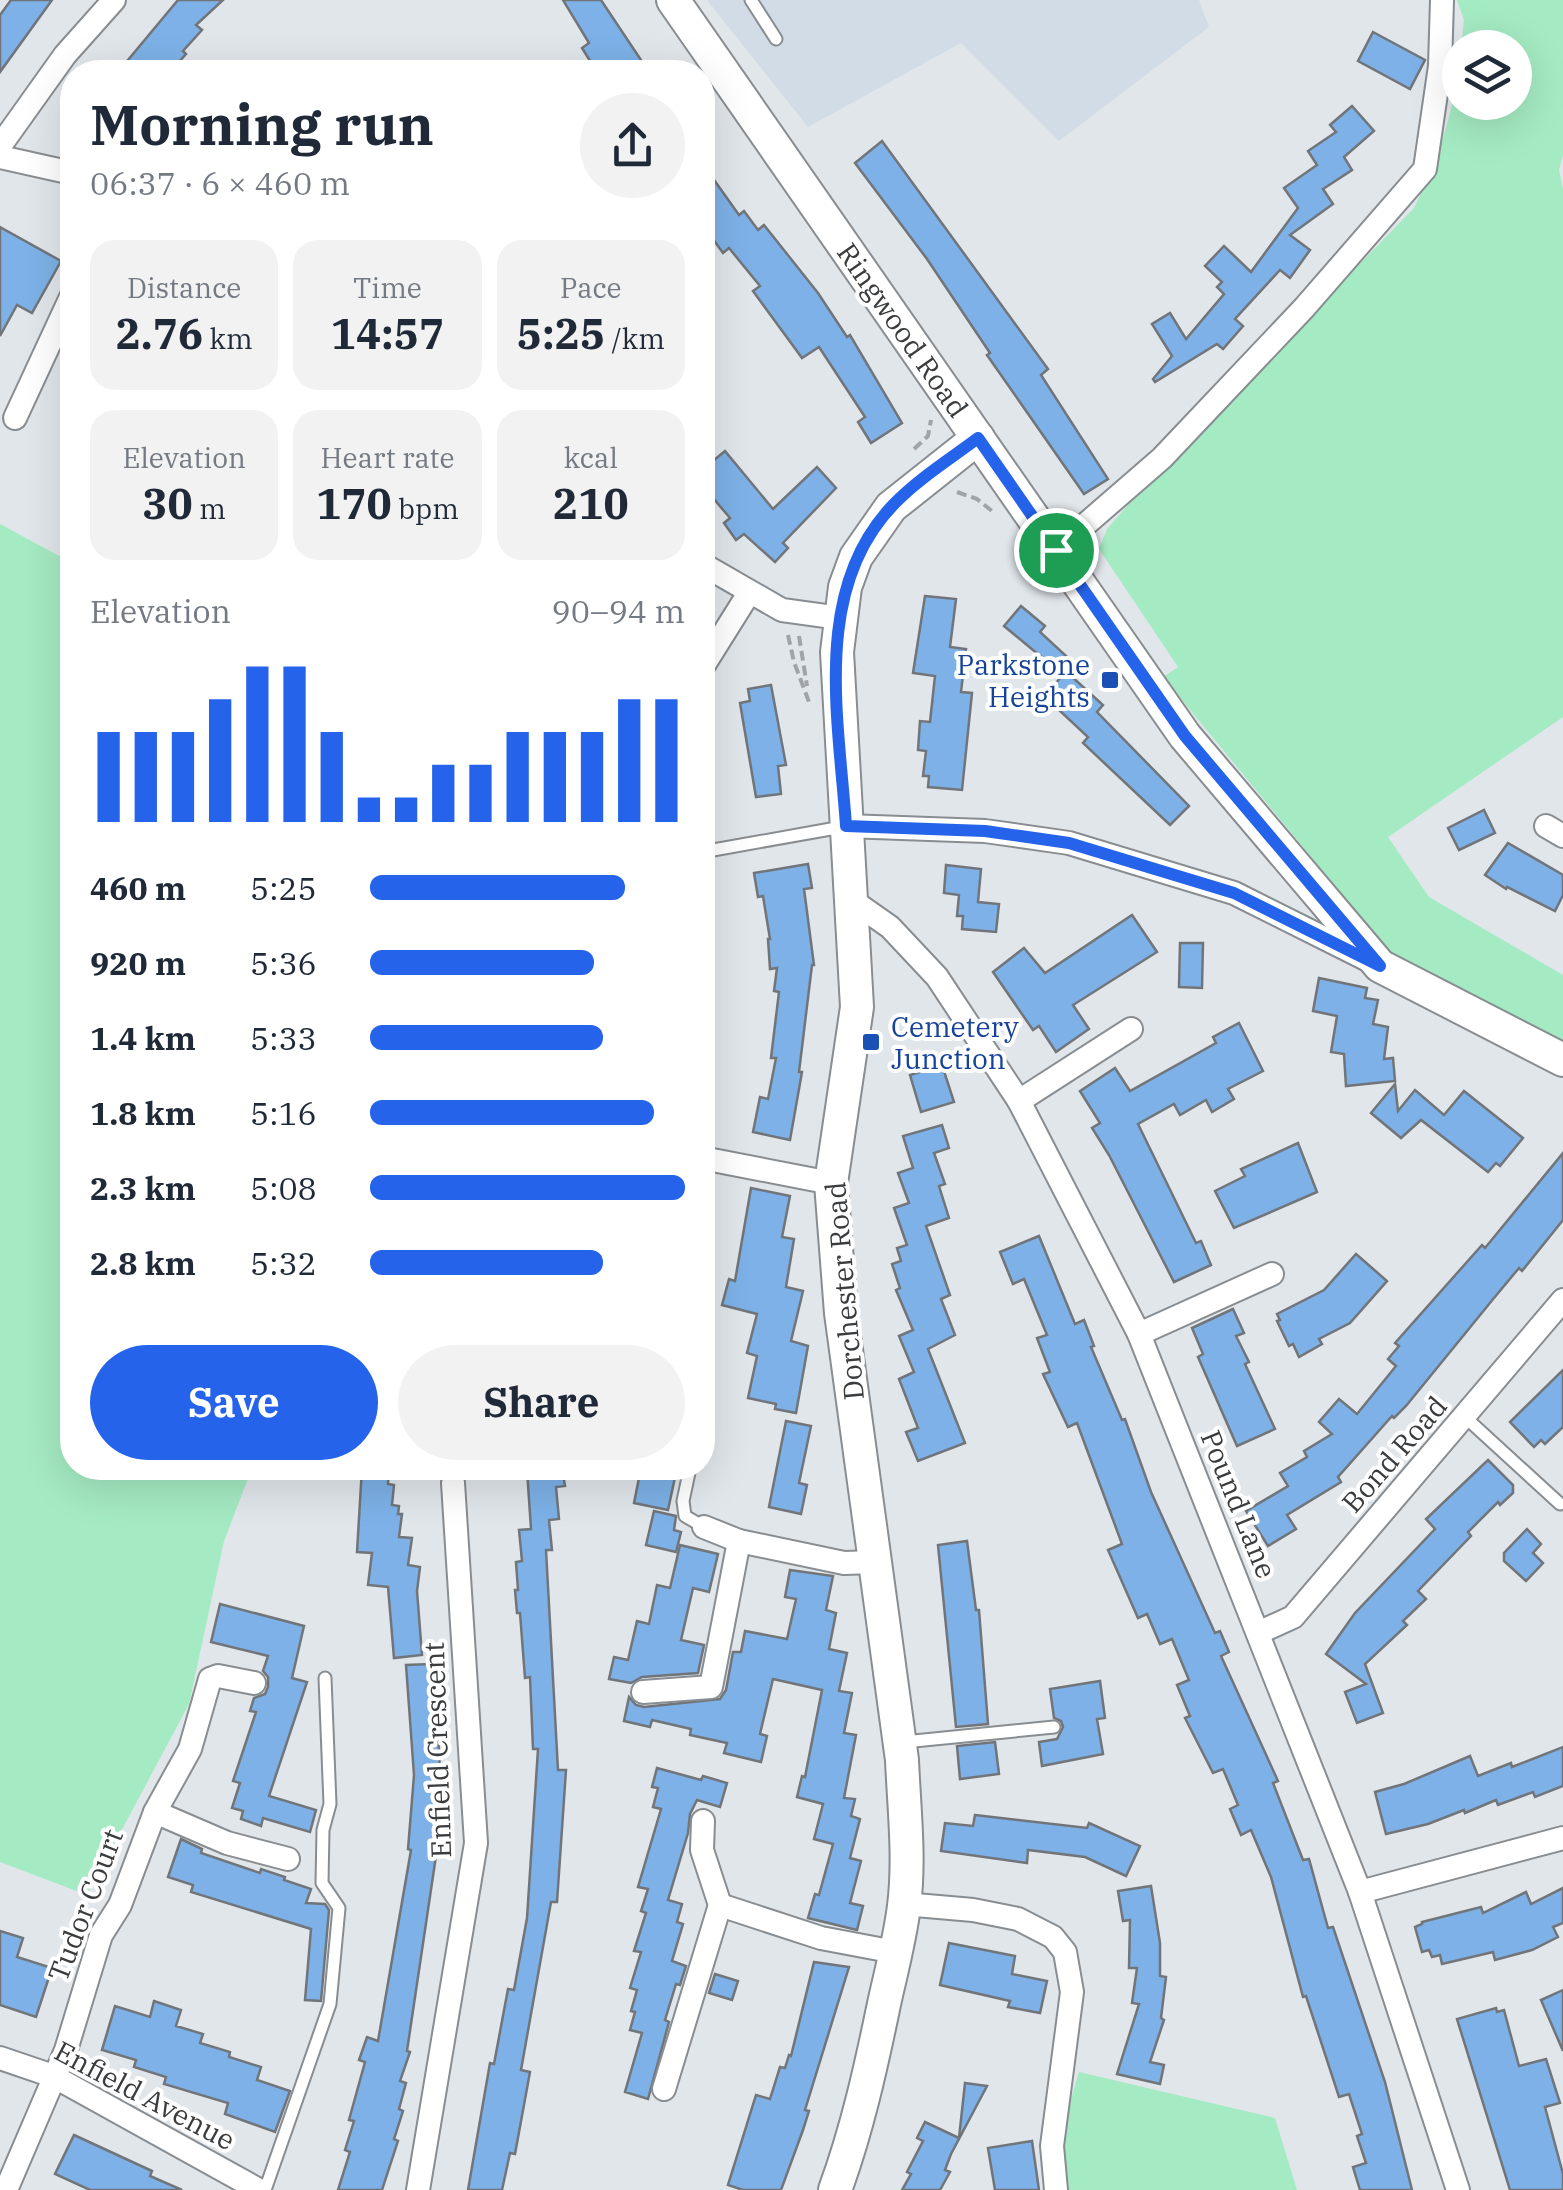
<!DOCTYPE html>
<html lang="en">
<head>
<meta charset="utf-8">
<style>
  :root { --surface:#fff; --page:#f2f2f3; --text:#1f2937; --muted:#747a83; --accent:#2563eb }
  body { margin:0; font-family:"IBM Plex Serif",serif; background:var(--page); color:var(--text); height:100vh; display:flex; flex-direction:column; font-size:38px; white-space:nowrap }
  * { box-sizing:border-box; margin:0 }
  p { font-size:32px; color:var(--muted) }
  .icon { flex:none; width:55px; height:55px; fill:none; stroke:currentColor; stroke-width:2; stroke-linecap:round; stroke-linejoin:round }
  .map { position:relative; flex:1; overflow:hidden }
  .drawer { position:absolute; left:60px; top:60px; width:655px; height:1420px; display:flex; flex-direction:column; background:var(--surface); border-radius:40px; box-shadow:0 10px 40px #0002 }
  .drawer>* { flex:none }
  .controls { position:absolute; left:1442px; top:30px; display:grid; gap:20px }
  .controls a { display:grid; place-items:center; width:90px; height:90px; border-radius:50%; background:var(--surface); box-shadow:0 10px 40px #0002; font-size:50px }
  .pin { position:absolute; display:grid; place-items:center; width:85px; height:85px; color:#fff; margin:-42px; border:5px solid #fff; border-radius:50%; box-shadow:0 2px 10px #0007 }
  .round { display:grid; place-items:center; flex:none; width:105px; height:105px; border-radius:52px; background:var(--page) }
  .summary { display:flex; align-items:center; justify-content:space-between; height:170px; padding:0 30px }
  h1 { font-size:55px; font-weight:700; line-height:75px }
  .metrics { display:grid; grid-template-columns:repeat(3,1fr); gap:15px; height:170px; padding:10px 30px }
  .metrics div { display:grid; align-content:center; border-radius:25px; background:var(--page); text-align:center }
  .metrics b { font-size:42px; font-weight:700 }
  .metrics small { font-size:28px; font-weight:400 }
  .metrics p { font-size:28px }
  .chart { height:280px; padding:20px 30px }
  .chart p { display:flex; justify-content:space-between }
  .chart svg { width:100%; height:180px; margin-top:10px; stroke:var(--accent); stroke-width:6 }
  .cta { display:flex; gap:20px; margin-top:auto; padding:20px 30px }
  .cta a { flex:1; height:115px; border-radius:60px; background:var(--accent); color:#fff; font-size:40px; font-weight:700; line-height:115px; text-align:center }
  .cta a+a { background:var(--page); color:var(--text) }
  ul { padding:0 30px; list-style:none; font-size:32px }
  li { display:grid; grid-template-columns:160px 120px 1fr; align-items:center; height:75px }
  li i { height:25px; border-radius:12px; background:var(--accent) }
  .map>svg:first-child { display:block }
</style>
</head>
<body>
<div class="map">
<svg width="1563" height="2190" viewBox="0 0 1563 2190">
  <rect width="100%" height="100%" fill="#e1e6eb"/>
  <!-- built -->
  <path fill="#d2dce7" d="M707,0H1199L1209,27L1059,141L961,43L808,127Z"/>
  <!-- green -->
  <g fill="#a4eac2">
    <path d="M1457,0H1563V155L1559,170L1563,189V717L1388,837L1429,897L1563,975V1044L1390,953L1163,677L1178,667L1099,549L1107,529L1148,482L1414,208C1438,159 1454,112 1460,58V102H1515V48L1461,47L1464,20Z"/>
    <path d="M0,524L72,563V1468H252L224,1541L189,1704L87,1895L0,1862Z"/>
    <path d="M1079,2072L1275,2118L1297,2190H1066C1060,2149 1066,2112 1079,2072Z"/>
  </g>
  <!-- building -->
  <g fill="#7db1e7" stroke="#71757a" stroke-width="2.5">
    <path d="M11,0H52L0,72V15Z"/>
    <path d="M178,0H223L196,25L202,30L183,51L186,54L170,72H118Z"/>
    <path d="M563,0H601L649,72H597L582,48L589,43Z"/>
    <path d="M1373,32L1425,60L1410,89L1358,61Z"/>
    <path d="M1352,106L1374,131L1344,157L1352,170L1323,189L1333,204L1290,235L1310,250L1290,278L1280,270L1235,319L1243,326L1223,349L1217,344L1155,382L1153,379L1172,356L1152,324L1170,313L1186,339L1224,294L1217,287L1222,282L1205,266L1224,246L1251,272L1298,208L1284,188L1317,165L1308,151L1336,132L1330,125Z"/>
    <path d="M882,141L1048,369L1041,375L1108,479L1084,494L987,355L990,353L927,259L855,163Z"/>
    <path d="M702,163L739,215L744,211L758,230L764,225L818,293L847,337L850,335L902,423L871,443L858,422L865,417L819,347L802,358L753,291L760,286L729,248L723,253L702,224Z"/>
    <path d="M0,227L61,261L32,313L17,305L0,336Z"/>
    <path d="M725,451L773,509L817,467L836,488L783,543L788,548L775,562L744,534L736,540L724,523L730,518L702,485V470Z"/>
    <path d="M925,596L956,599L950,647L966,649L961,692L972,693L962,790L928,787L929,776H923L926,751L918,750L920,721L930,722L935,676L913,673Z"/>
    <path d="M1021,606L1045,626L1040,632L1078,667L1070,675L1103,705L1097,712L1189,806L1170,825L1083,743L1088,737L1044,696L1063,675L1004,626Z"/>
    <path d="M771,685L786,765L778,766L781,794L756,797L740,703L750,701L748,689Z"/>
    <path d="M1484,810L1495,833L1459,850L1448,828Z"/>
    <path d="M1508,843L1563,875V895L1555,911L1507,887L1506,889L1485,875Z"/>
    <path d="M808,864L812,888L804,889L814,965H812L799,1072H802L790,1140L753,1132L760,1097L768,1099L776,1058H771L779,992L774,991L777,968L770,969L768,939H770L763,896L758,897L754,873Z"/>
    <path d="M946,865L981,869L978,902L999,904L996,932L962,929L963,916H957L959,895L944,893Z"/>
    <path d="M1132,915L1157,952L1073,1005L1089,1029L1056,1052L1039,1026L1033,1030L993,972L1024,948L1045,973Z"/>
    <path d="M1180,943H1203L1202,988L1179,987Z"/>
    <path d="M1319,978L1367,988L1365,998L1378,1000L1373,1024L1388,1027L1384,1059L1393,1058L1395,1081L1346,1086L1344,1054L1331,1052L1337,1016L1313,1011Z"/>
    <path d="M1239,1023L1263,1071L1228,1089L1234,1099L1212,1112L1206,1100L1180,1115L1174,1104L1138,1124L1196,1243L1201,1241L1211,1265L1174,1282L1109,1155L1092,1128L1100,1123L1080,1091L1115,1068L1130,1091L1216,1043L1213,1037Z"/>
    <path d="M942,1065L954,1102L921,1112L910,1075Z"/>
    <path d="M1395,1084L1398,1111L1415,1090L1444,1115L1464,1091L1523,1138L1500,1166L1496,1163L1488,1172L1421,1120L1401,1138L1371,1113Z"/>
    <path d="M942,1125L949,1148L934,1153L945,1184L939,1186L949,1218L926,1226L950,1295L941,1299L955,1335L928,1349L965,1443L918,1461L906,1432L918,1428L899,1379L914,1372L899,1336L913,1330L896,1290L900,1288L892,1264L901,1261L897,1248L907,1245L894,1208L909,1203L898,1173L913,1168L903,1136Z"/>
    <path d="M1298,1143L1317,1192L1234,1228L1215,1191L1245,1176L1241,1169Z"/>
    <path d="M1563,1153V1220L1522,1271L1519,1268L1494,1298L1406,1406L1394,1418L1392,1416L1338,1477L1341,1482L1287,1515L1296,1529L1268,1546L1246,1511L1288,1486L1280,1473L1307,1457L1304,1451L1332,1434L1319,1422L1339,1399L1357,1414L1396,1366L1388,1359L1399,1346L1395,1343L1482,1245L1485,1248Z"/>
    <path d="M751,1188L790,1196L782,1237L794,1239L786,1287L803,1291L791,1341L808,1346L796,1413L775,1409L776,1404L748,1398L757,1356L747,1353L757,1314L722,1305L729,1279L735,1281Z"/>
    <path d="M1039,1236L1075,1324L1084,1320L1094,1346L1091,1347L1122,1420L1125,1419L1151,1492L1215,1633L1220,1631L1229,1652L1221,1656L1278,1781L1273,1783L1303,1860L1309,1859L1328,1928L1333,1927L1385,2082L1412,2190H1360L1353,2167L1366,2163L1357,2136L1362,2134L1349,2094L1339,2097L1306,1996L1303,1997L1271,1877L1251,1830L1241,1835L1230,1809L1238,1805L1223,1769L1213,1773L1185,1718L1190,1716L1177,1685L1189,1680L1172,1639L1160,1644L1147,1614L1138,1618L1108,1550L1122,1544L1077,1423L1068,1427L1043,1374L1050,1372L1037,1338L1047,1335L1024,1279L1013,1284L1000,1252Z"/>
    <path d="M1356,1254L1387,1281L1350,1323L1319,1339L1322,1344L1299,1357L1293,1344L1289,1346L1277,1321L1280,1320L1277,1314L1324,1290Z"/>
    <path d="M1233,1309L1244,1333L1236,1336L1249,1362L1245,1364L1275,1429L1237,1446L1198,1357L1203,1354L1192,1328Z"/>
    <path d="M1563,1370V1427L1545,1444L1541,1440L1534,1447L1510,1422Z"/>
    <path d="M786,1421L811,1426L799,1483L807,1485L801,1514L769,1507Z"/>
    <path d="M1488,1460L1513,1485V1493L1500,1505L1498,1502L1468,1532L1471,1536L1418,1591L1426,1599L1403,1621L1407,1625L1365,1664L1383,1713L1357,1723L1345,1692L1366,1684L1326,1654L1355,1613L1435,1529L1426,1519Z"/>
    <path d="M362,1468H389L388,1484L394,1485L392,1505L399,1506L398,1514H402L399,1537L412,1538L408,1565L420,1567L417,1591L422,1655L394,1658L388,1587L368,1585L372,1553L357,1552Z"/>
    <path d="M531,1468H562L565,1486L556,1487L559,1519L549,1520L552,1550H546L558,1770H566L557,1902H551L521,2070L530,2072L515,2154L510,2153L502,2190H468L490,2063L494,2064L508,1989L514,1990L527,1918L538,1749H533L530,1677L525,1678L520,1613H517L515,1590H518L516,1562L522,1561L519,1530L531,1529L527,1470Z"/>
    <path d="M641,1468H677L668,1510L634,1503Z"/>
    <path d="M654,1511L676,1516L674,1530L681,1532L676,1552L646,1545Z"/>
    <path d="M1527,1529L1541,1544L1533,1553L1543,1563L1526,1581L1504,1561V1553Z"/>
    <path d="M967,1541L976,1610H979L988,1724L956,1727L938,1545Z"/>
    <path d="M680,1545L718,1554L709,1592L693,1588L681,1640L704,1645L698,1673L642,1677L631,1683L609,1679L614,1657L628,1660L637,1621L649,1624L657,1585L670,1588Z"/>
    <path d="M790,1570L833,1576L826,1610L836,1613L829,1649L847,1653L839,1691L852,1693L844,1733L856,1735L844,1798L855,1799L851,1816L860,1819L850,1858L861,1861L850,1903L863,1906L857,1930L808,1918L815,1894L819,1895L833,1844L814,1839L823,1804L797,1797L802,1776L805,1777L822,1690L773,1679L760,1734L767,1736L761,1762L724,1753L727,1743L690,1735L691,1729L652,1720L650,1727L624,1721L629,1697L636,1705L644,1707L720,1699L726,1690L733,1652H741L745,1631L787,1639L796,1599L785,1597Z"/>
    <path d="M220,1604L304,1626L292,1678L307,1682L269,1796L316,1810L310,1832L263,1818L261,1826L241,1819L243,1811L232,1808L240,1783L233,1781L256,1712L250,1711L254,1698L265,1694L268,1687V1677L263,1671L268,1656L211,1642Z"/>
    <path d="M431,1664L434,1727H438L441,1799L436,1856L407,2051L410,2052L400,2081L406,2083L399,2109L403,2111L394,2139L398,2141L382,2190H338L350,2152L345,2150L354,2121L349,2120L365,2062L359,2060L367,2037L378,2041L411,1850L408,1849L414,1775L406,1665Z"/>
    <path d="M1100,1681L1105,1718L1097,1719L1103,1754L1042,1766L1039,1742L1057,1739L1063,1727L1061,1721L1054,1718L1050,1689Z"/>
    <path d="M995,1742L999,1774L960,1779L957,1746Z"/>
    <path d="M1563,1747V1786L1535,1797L1533,1792L1498,1805L1496,1800L1465,1813L1464,1810L1428,1824L1386,1834L1375,1792L1404,1784L1470,1756L1478,1776L1511,1763L1512,1767Z"/>
    <path d="M657,1768L701,1780L703,1776L727,1783L720,1807L697,1800L690,1814L688,1833L668,1900L682,1904L677,1922L683,1924L672,1961L686,1966L680,1985L676,1984L665,2020L669,2022L648,2099L625,2092L642,2033L630,2030L635,2012L631,2011L637,1990L630,1988L641,1952L634,1951L646,1913L641,1911L648,1889L638,1887L661,1809L653,1807L658,1788L652,1787Z"/>
    <path d="M975,1815L1087,1828L1089,1823L1140,1846L1126,1876L1085,1857L1028,1850L1027,1863L941,1851L945,1823L973,1826Z"/>
    <path d="M181,1839L202,1849L201,1853L260,1873L261,1869L285,1877L284,1880L311,1889L306,1903L325,1904L329,1910L321,2001L305,2000L311,1929L191,1892L193,1885L168,1877Z"/>
    <path d="M1151,1886L1160,1943V1976L1166,1977L1161,2018L1164,2020L1150,2062L1164,2065L1160,2084L1117,2074L1139,2004L1132,2003L1137,1968H1129L1130,1920L1123,1921L1118,1891Z"/>
    <path d="M1563,1888V1923L1553,1927L1558,1937L1532,1950L1495,1960L1493,1952L1442,1964L1440,1955L1432,1957L1429,1950L1422,1952L1415,1927L1422,1924V1922L1481,1907L1483,1913L1526,1892L1531,1904Z"/>
    <path d="M0,1931L23,1938L17,1957L52,1968L36,2017L0,2005Z"/>
    <path d="M949,1943L1015,1956L1012,1974L1047,1981L1040,2013L1008,2007L1010,2001L940,1985Z"/>
    <path d="M814,1962L849,1967L805,2110L809,2111L803,2130L781,2190H743L728,2185L756,2095L770,2099L780,2067L785,2068L789,2055L791,2056Z"/>
    <path d="M715,1974L738,1981L732,2000L709,1993Z"/>
    <path d="M1563,1990V2051L1541,2000Z"/>
    <path d="M154,2001L181,2010L176,2026L203,2034L200,2043L230,2052L229,2057L261,2067L257,2080L290,2091L275,2132L225,2114L228,2103L164,2084L166,2077L134,2067L136,2060L102,2050L115,2006L150,2017Z"/>
    <path d="M1496,2008L1497,2012L1504,2010L1519,2066L1546,2059L1560,2103L1545,2107L1563,2174V2190H1510L1457,2019Z"/>
    <path d="M965,2083L987,2086L951,2154L945,2170L950,2172L940,2190H902L911,2174L907,2172L923,2141L917,2138L925,2122L959,2138Z"/>
    <path d="M74,2135L152,2171L150,2176L182,2190H90L55,2174Z"/>
    <path d="M1032,2141L1039,2190H995L988,2148Z"/>
  </g>
  <g fill="none" stroke-linecap="round" stroke-linejoin="round">
    <!-- lane casing -->
    <g stroke="#888d91" stroke-width="15">
      <g id="lane">
        <path d="M751,0L776,39"/>
        <path d="M702,852L842,827"/>
        <path d="M1465,1417L1560,1504"/>
        <path d="M690,1468L683,1501L685,1516L704,1527"/>
        <path d="M904,1742L1054,1727"/>
        <path d="M265,2190L330,2004L339,1908L322,1883L323,1830L330,1804L325,1678"/>
      </g>
    </g>
    <!-- street casing -->
    <g stroke="#888d91" stroke-width="26">
      <g id="street">
        <path d="M0,146L65,55L114,0"/>
        <path d="M0,157L72,173"/>
        <path d="M15,418L72,295"/>
        <path d="M1056,550L1162,458L1304,308L1425,169L1440,66L1442,0"/>
        <path d="M702,564L782,610L840,618"/>
        <path d="M702,668L749,593"/>
        <path d="M846,826L985,831L1069,843L1234,893L1368,960"/>
        <path d="M1546,826L1563,836"/>
        <path d="M853,901L890,927L937,977L1019,1101L1139,1334L1360,1892L1458,2190"/>
        <path d="M1019,1101L1131,1029"/>
        <path d="M702,1158L831,1183"/>
        <path d="M1139,1334L1272,1274"/>
        <path d="M704,1527L739,1541"/>
        <path d="M1258,1633L1293,1617L1563,1300"/>
        <path d="M643,1692L711,1687L739,1541L844,1563L875,1562"/>
        <path d="M155,1812L227,1843L288,1859"/>
        <path d="M703,1821L702,1850L720,1905"/>
        <path d="M1360,1892L1563,1838"/>
        <path d="M904,1904L973,1910L1018,1919L1053,1937L1065,1952L1072,1992L1052,2146L1056,2190"/>
        <path d="M0,2058L53,2076L259,2190"/>
        <path d="M664,2089L720,1905L821,1938L895,1952"/>
        <path d="M6,2190L66,2050L101,1935L120,1905L155,1812L190,1749L210,1679L218,1676L254,1683"/>
        <path d="M418,2190L476,1843L453,1483"/>
      </g>
    </g>
    <!-- secondary casing -->
    <g stroke="#888d91" stroke-width="36">
      <g id="secondary">
        <path d="M673,0L1185,736L1380,966L1563,1060"/>
        <path d="M835,2190C857,2130 871,2067 884,2004C891,1972 900,1939 904,1906C910,1858 904,1808 902,1760L841,1313L831,1183L857,1007L837,652L845,587L856,557L891,507L978,438"/>
      </g>
    </g>
    <!-- path -->
    <g stroke="#a0a4a8" stroke-width="4" stroke-dasharray="10 5" stroke-linecap="butt">
      <path d="M914,449L928,436L931,420"/>
      <path d="M957,492L977,499L992,511"/>
      <path d="M788,635L794,662L809,702"/>
      <path d="M799,636L807,686"/>
    </g>
    <!-- lane -->
    <use href="#lane" stroke="#fff" stroke-width="11"/>
    <!-- street -->
    <use href="#street" stroke="#fff" stroke-width="22"/>
    <!-- secondary -->
    <use href="#secondary" stroke="#fff" stroke-width="32"/>
  </g>
  <g fill="none" stroke-linecap="round" stroke-linejoin="round">
    <!-- route casing -->
    <g stroke="#fff" stroke-width="20">
      <path id="route" d="M978,438L1185,736L1380,966L1234,893L1069,843L985,831L846,826C839,720 811,589 894,504C918,479 950,459 978,438Z"/>
    </g>
    <!-- route -->
    <use href="#route" stroke="#2563eb" stroke-width="12"/>
  </g>
  <!-- markers -->
  <g fill="#1a4fb4" stroke="#fff" stroke-width="4">
    <rect x="1100" y="670" width="20" height="20" rx="5"/>
    <rect x="861" y="1032" width="20" height="20" rx="5"/>
  </g>
  <g text-anchor="middle" dominant-baseline="central" stroke-width="8" stroke-linejoin="round" paint-order="stroke">
    <!-- street labels -->
    <g font-size="28" fill="#393b3d" stroke="#fff">
      <text transform="translate(903 330) rotate(55)">Ringwood Road</text>
      <text transform="translate(844 1291) rotate(-95)">Dorchester Road</text>
      <text transform="translate(1394 1454) rotate(-49)">Bond Road</text>
      <text transform="translate(1239 1504) rotate(68)">Pound Lane</text>
      <text transform="translate(437 1750) rotate(-92)">Enfield Crescent</text>
      <text transform="translate(85 1905) rotate(-69)">Tudor Court</text>
      <text transform="translate(145 2095) rotate(28)">Enfield Avenue</text>
    </g>
    <!-- transit labels -->
    <g font-size="28" fill="#164399" stroke="#fff" text-anchor="end">
      <text x="1090" y="664">Parkstone<tspan x="1090" dy="32">Heights</tspan></text>
      <text x="891" y="1026" text-anchor="start">Cemetery<tspan x="891" dy="32">Junction</tspan></text>
    </g>
  </g>
</svg>
<div class="controls">
<a><svg class="icon" aria-label="layers" viewBox="0 0 24 24"><path d="M12 4l9 5-9 5-9-5zM3 14l9 5 9-5"/></svg></a>
</div>
<div class="pin" style="left:1056px;top:550px;background:#1e9e55"><svg class="icon" aria-label="arrive" viewBox="0 0 24 24"><path d="M6 21V4h12l-3 4 3 4H6"/></svg></div>
<section class="drawer">
<div class="summary"><div><h1>Morning run</h1><p>06:37 · 6 × 460 m</p></div><a class="round"><svg class="icon" aria-label="share" viewBox="0 0 24 24"><path d="M12 15V3M7 8l5-5 5 5M5 13v7h14v-7"/></svg></a></div>
<div class="metrics">
<div><p>Distance</p><b>2.76<small> km</small></b></div>
<div><p>Time</p><b>14:57</b></div>
<div><p>Pace</p><b>5:25<small> /km</small></b></div>
</div>
<div class="metrics">
<div><p>Elevation</p><b>30<small> m</small></b></div>
<div><p>Heart rate</p><b>170<small> bpm</small></b></div>
<div><p>kcal</p><b>210</b></div>
</div>
<div class="chart"><p><span>Elevation</span>90–94 m</p>
<svg viewBox="0 0 160 44" preserveAspectRatio="none"><path d="M5 44V22M15 44V22M25 44V22M35 44V14M45 44V6M55 44V6M65 44V22M75 44V38M85 44V38M95 44V30M105 44V30M115 44V22M125 44V22M135 44V22M145 44V14M155 44V14"/></svg>
</div>
<ul>
<li><b>460 m</b>5:25<i style="width:81%"></i></li>
<li><b>920 m</b>5:36<i style="width:71%"></i></li>
<li><b>1.4 km</b>5:33<i style="width:74%"></i></li>
<li><b>1.8 km</b>5:16<i style="width:90%"></i></li>
<li><b>2.3 km</b>5:08<i style="width:100%"></i></li>
<li><b>2.8 km</b>5:32<i style="width:74%"></i></li>
</ul>
<div class="cta"><a>Save</a><a>Share</a></div>
</section>
</div>
</body>
</html>
